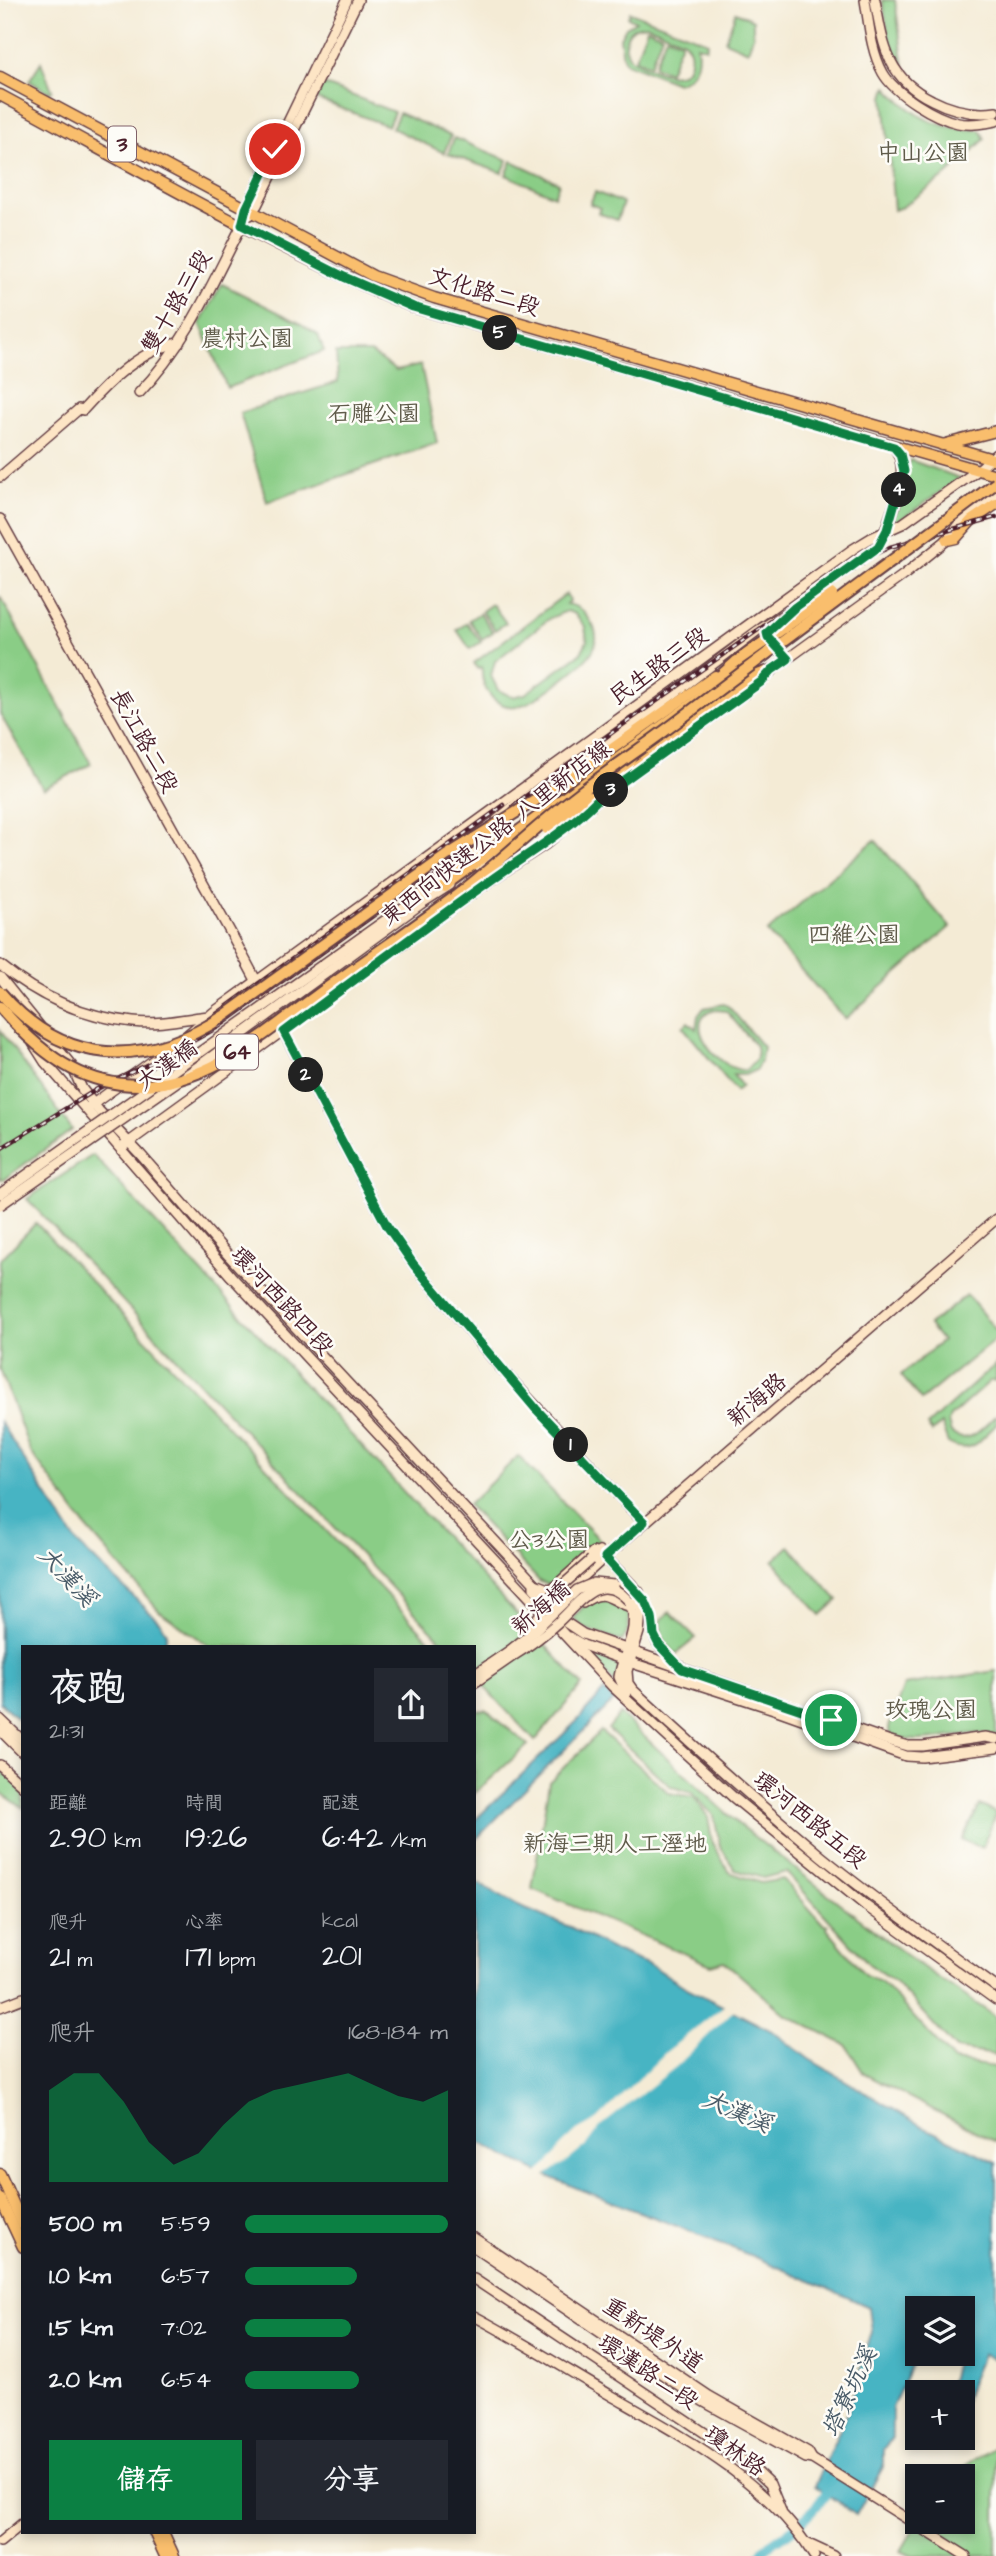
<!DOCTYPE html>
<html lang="zh-TW">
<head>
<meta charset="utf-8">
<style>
  :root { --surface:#171b24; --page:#242831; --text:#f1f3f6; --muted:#9ea1a6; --accent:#0b8043 }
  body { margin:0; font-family:"Architects Daughter","LXGW WenKai TC",sans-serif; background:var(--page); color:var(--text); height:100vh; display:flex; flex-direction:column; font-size:26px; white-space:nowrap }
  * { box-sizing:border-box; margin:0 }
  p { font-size:23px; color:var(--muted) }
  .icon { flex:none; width:38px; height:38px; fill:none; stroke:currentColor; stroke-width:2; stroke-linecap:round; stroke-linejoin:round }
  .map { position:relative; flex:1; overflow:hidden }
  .sheet { position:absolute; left:21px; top:1645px; width:455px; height:889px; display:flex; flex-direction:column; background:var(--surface); border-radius:0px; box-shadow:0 4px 10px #0003 }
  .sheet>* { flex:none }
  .fabs { position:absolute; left:905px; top:2296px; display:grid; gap:14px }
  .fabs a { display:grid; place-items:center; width:70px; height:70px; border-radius:0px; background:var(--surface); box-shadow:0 4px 10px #0003; font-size:35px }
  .pin { position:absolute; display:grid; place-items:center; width:60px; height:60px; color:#fff; margin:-30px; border:4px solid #fff; border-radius:50%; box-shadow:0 2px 7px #0007 }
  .km { position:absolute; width:35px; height:35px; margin:-18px; border-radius:50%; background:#222; color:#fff; font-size:19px; line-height:35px; text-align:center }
  .round { display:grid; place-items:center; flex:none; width:74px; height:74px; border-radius:0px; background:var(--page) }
  .overview { display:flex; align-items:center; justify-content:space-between; height:119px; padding:0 28px }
  h1 { font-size:38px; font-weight:600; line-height:52px }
  .metrics { display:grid; grid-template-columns:repeat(3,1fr); gap:10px; height:119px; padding:7px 28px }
  .metrics div { display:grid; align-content:center }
  .metrics b { font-size:30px; font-weight:600 }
  .metrics small { font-size:19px; font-weight:400 }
  .metrics p { font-size:19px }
  .chart { height:196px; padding:14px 28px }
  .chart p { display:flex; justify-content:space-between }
  .chart svg { width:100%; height:126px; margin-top:7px; fill:var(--accent); opacity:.7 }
  .cta { display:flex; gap:14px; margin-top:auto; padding:14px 28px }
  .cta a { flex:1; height:80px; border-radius:0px; background:var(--accent); color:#fff; font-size:28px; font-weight:600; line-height:80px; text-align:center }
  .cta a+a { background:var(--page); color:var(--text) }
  ul { padding:0 28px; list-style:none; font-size:23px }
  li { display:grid; grid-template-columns:112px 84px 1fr; align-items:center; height:52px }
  li i { height:18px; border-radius:9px; background:var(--accent) }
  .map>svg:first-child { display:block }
</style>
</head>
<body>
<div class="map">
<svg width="996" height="2556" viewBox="0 0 996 2556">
  <rect width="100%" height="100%" fill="#fdfcf7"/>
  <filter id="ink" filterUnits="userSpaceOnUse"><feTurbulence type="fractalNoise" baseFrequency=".0143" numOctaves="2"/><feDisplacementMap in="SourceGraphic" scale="14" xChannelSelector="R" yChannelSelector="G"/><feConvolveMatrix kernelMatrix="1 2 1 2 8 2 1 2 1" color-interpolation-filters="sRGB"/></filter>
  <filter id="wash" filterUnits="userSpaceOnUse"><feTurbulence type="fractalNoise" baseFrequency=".00686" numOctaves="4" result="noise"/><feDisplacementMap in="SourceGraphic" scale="28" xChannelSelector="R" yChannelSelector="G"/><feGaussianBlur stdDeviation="1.57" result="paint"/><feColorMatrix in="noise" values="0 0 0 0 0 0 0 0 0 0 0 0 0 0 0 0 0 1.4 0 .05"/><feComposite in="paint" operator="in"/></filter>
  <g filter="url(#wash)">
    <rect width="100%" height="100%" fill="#f4ebd5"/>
    <!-- green -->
    <g fill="#8acd86" stroke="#6a7658" stroke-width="2" fill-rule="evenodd">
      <path d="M882,0H895L904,68L889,38Z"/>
      <path d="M630,12L708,42L706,48L697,45C700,62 695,78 677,83L626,63L623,58L620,38L626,27L636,21L628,17ZM647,25L684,41C690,47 692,53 690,61C685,89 646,66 631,59C620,43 626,25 647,25Z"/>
      <path d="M736,12L753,20V36L748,51L725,41Z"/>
      <path d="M647,28L662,35L650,65L635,59Z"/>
      <path d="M666,36L681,42L669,72L654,66Z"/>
      <path d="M41,62L52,90L49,92L29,81Z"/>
      <path d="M323,84L394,112L388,126L316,99Z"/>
      <path d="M887,87C916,119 937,129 980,130L985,139L944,177L902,207L894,210L884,97Z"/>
      <path d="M399,113L451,136L444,153L392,128Z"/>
      <path d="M454,138L508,160L502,173L448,154Z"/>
      <path d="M512,161L559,183L554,196L506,175Z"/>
      <path d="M595,192L623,203L617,220L598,213L600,208L590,204Z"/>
      <path d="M222,284L298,322L318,335L324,351L227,388L200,323Z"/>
      <path d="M336,353H371L396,371L421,365L437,443L267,502L240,413L338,382Z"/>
      <path d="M910,460L960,478L886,530L904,471Z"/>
      <path d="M566,594L570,600L566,604C578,605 585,612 591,622C596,630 598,639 594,648C589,662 537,701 522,705C497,712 480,690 482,667L478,669L474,663ZM567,611L575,614L585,627L587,641L581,653L525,694L512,697L498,690L491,676L495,661L550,618Z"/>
      <path d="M0,596L91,764L43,789L0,714Z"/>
      <path d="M492,604L506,623L495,630L482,611Z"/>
      <path d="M480,613L493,632L482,639L469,620Z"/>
      <path d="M467,623L481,642L470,649L457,630Z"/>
      <path d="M875,840L950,927L845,1019L767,932Z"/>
      <path d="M724,1004L729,1007L763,1047L761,1060L756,1070L745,1075H733L742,1086L736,1091L683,1027L688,1022L696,1029L698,1016L704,1008ZM716,1010L726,1011L756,1046L757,1058L746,1070C720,1073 677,1018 716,1010Z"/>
      <path d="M0,1030L72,1130L4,1179H0Z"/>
      <path d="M93,1155L582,1685L535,1741L474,1676V1647H447L27,1199Z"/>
      <path d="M36,1223L436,1647H211L159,1611L86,1527L30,1451L0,1369V1260Z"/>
      <path d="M967,1295L996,1330V1339L921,1400L901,1375L942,1341L929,1325Z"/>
      <path d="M996,1364V1381H990L950,1417L948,1423L951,1433C969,1447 982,1428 996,1415V1425C980,1440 971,1456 948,1443L941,1424L932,1432L927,1426Z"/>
      <path d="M518,1456L601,1541L552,1586L540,1582L468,1505Z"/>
      <path d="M789,1546L838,1600L821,1615L773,1561Z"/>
      <path d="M602,1597L627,1609C630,1621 630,1631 622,1641L583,1628L573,1618L586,1604Z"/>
      <path d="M670,1612L696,1638L676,1654C666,1644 660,1636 660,1621Z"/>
      <path d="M587,1654L617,1664L619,1668L617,1685Z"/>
      <path d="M996,1671V1736C965,1726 915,1753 889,1732V1727L904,1685Z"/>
      <path d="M486,1710L528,1745L474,1794V1711Z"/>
      <path d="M620,1714L737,1823L912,1960L996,2017V2055L956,2049L896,1983L869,1964L786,1872L763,1878L735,1870L720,1846L714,1816L692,1793L670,1786L608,1729Z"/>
      <path d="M601,1731L669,1793L694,1797L708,1817L712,1842L729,1872L761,1883L783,1879L824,1925L828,1926L827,1929L865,1975L881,1981L954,2061L996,2067V2142L864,2074L846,2045L786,2015L724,1961L711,1965L532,1889L549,1782Z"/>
      <path d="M5,1772L23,1789V1808L0,1792V1778Z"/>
      <path d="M980,1805L996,1813L982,1848L962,1840Z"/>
      <path d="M996,2446V2556H912L901,2551L918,2522H962V2476H949Z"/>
    </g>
    <!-- water -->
    <g fill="#47b4c3" stroke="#486a77" stroke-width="2">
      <path d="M0,1422L77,1543L161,1623L167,1633L164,1647H23V1724L0,1702Z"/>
      <path d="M604,1691L614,1700L474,1841V1821L577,1721Z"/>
      <path d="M474,1881L518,1906L570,1927L617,1952L654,1967L685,1987L772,2031L809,2059L927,2129L996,2162V2360L982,2354L963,2405L962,2392H947L957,2354H962V2308H917V2352L892,2408V2438L883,2449V2467L856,2515L815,2486L847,2413L872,2332L869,2307C803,2277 735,2248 666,2222C601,2197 535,2175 474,2139Z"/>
    </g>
    <!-- pier -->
    <path fill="#f4ebd5" d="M726,2004L735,2009L677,2066L601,2126L587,2145L569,2160L543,2177L536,2174L548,2164L561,2146L577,2131L597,2120L666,2052Z"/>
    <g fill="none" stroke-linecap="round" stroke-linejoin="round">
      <!-- river -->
      <path stroke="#47b4c3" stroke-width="10" d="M760,2556L764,2549C792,2531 817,2512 833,2482"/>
    </g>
  </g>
  <g filter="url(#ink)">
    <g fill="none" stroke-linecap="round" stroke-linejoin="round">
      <!-- secondary casing -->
      <g stroke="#643e44" stroke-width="12">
        <g id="secondary">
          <path d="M865,0C869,24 871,51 883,73C895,94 935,118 958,123C971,126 984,123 996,121"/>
          <path d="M875,0C883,45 887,78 932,100C953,111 973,115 996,112"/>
          <path d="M250,215L257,205L358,0"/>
          <path d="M139,393C185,346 212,284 242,225L246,209L347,0"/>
          <path d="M0,477L79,409L83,410C108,382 141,349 179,343"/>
          <path d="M0,519L233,937L387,1226L414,1265L498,1365L644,1523"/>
          <path d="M777,624L769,630L768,637L788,659"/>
          <path d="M553,785L757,631L794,608L878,547L886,530"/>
          <path d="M576,810L597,800L761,682L772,670L905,574L947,540L967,515L996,494"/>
          <path d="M497,820L522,799L557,777"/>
          <path d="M479,866L512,845"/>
          <path d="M418,897L467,861L503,823"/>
          <path d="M422,903L450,885"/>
          <path d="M0,965C38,996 84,1017 133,1022C157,1025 184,1019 208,1016"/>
          <path d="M0,977L72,1066L82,1089L99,1111L140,1154L229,1256L534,1583V1588L565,1622L583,1634L887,1740L908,1746H923L985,1737L996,1739"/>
          <path d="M19,1016L47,1048"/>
          <path d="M188,1034L214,1012L853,549L871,538L902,524L978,470L996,454"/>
          <path d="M33,1043L45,1062L231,1276L612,1686L733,1797L866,1906L996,2000"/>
          <path d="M89,1107L177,1043"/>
          <path d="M125,1145L494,878L546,844L594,803"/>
          <path d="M591,1560L599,1552L605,1557L639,1592L642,1602L639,1632L627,1671L628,1683L633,1690C695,1747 757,1803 821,1856C878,1902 937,1944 996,1987"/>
          <path d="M535,1584L548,1589L553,1588L593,1552"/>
          <path d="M618,1586L626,1590L637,1606"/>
          <path d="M643,1599C651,1611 651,1623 655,1637C659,1649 671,1659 681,1667"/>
          <path d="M583,1603C607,1585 611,1603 632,1607"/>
          <path d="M549,1613L562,1596L605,1557L996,1219"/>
          <path d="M569,1637L583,1645L638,1665L777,1710L906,1756L922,1757L996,1748"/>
          <path d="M474,1675L509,1651"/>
          <path d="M474,1683L513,1656"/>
          <path d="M626,1693L619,1677C623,1651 642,1628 629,1601"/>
          <path d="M0,1719L23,1741"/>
          <path d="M0,1730L23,1753"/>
          <path d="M0,1765L23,1786"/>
          <path d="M0,2007L23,1998"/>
          <path d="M474,2238L709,2396L808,2452L812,2459"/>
          <path d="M474,2247L699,2399L806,2458L812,2459L966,2556"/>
          <path d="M474,2279L711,2437L754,2469L770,2484L781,2511"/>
          <path d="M474,2316C521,2341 566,2369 612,2396C686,2438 768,2481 814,2556"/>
          <path d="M0,2542L23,2523"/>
          <path d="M806,2543L834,2556"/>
        </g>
      </g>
      <!-- primary casing -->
      <g stroke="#643e44" stroke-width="13">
        <g id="primary">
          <path d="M0,77L373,276L434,298L996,460"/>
          <path d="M0,95C136,168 270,247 413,307L996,475"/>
          <path d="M942,445L996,431"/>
          <path d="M886,530C894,504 912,472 895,447"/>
          <path d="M947,540L956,538L971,521L996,504"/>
          <path d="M0,2174L23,2225"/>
          <path d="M0,2198L23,2247"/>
          <path d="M154,2532L165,2556"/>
          <path d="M163,2532L174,2556"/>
        </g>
      </g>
      <!-- highway casing -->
      <g stroke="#643e44" stroke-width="14">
        <g id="highway">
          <path d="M711,684L737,661"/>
          <path d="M568,780L715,676"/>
          <path d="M588,796L752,677L772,670"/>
          <path d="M445,887L452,880L718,685"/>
        </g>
      </g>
      <!-- secondary -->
      <use href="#secondary" stroke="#fde5c5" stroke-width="9"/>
      <!-- primary -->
      <use href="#primary" stroke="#f9be6d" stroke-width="10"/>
      <!-- highway -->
      <use href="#highway" stroke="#f9be6d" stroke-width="10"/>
      <!-- rail casing -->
      <g stroke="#4a1f2b" stroke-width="4.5">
        <g id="rail">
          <path d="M196,1029L504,805"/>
          <path d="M0,1149L99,1088L175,1051L220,1026L416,885L459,859L523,798L617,729L851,565L890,547L996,517"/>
        </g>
      </g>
      <!-- rail -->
      <use href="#rail" stroke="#fdfcf7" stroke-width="2" stroke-dasharray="5" stroke-linecap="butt"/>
      <!-- secondary-bridge casing -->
      <g stroke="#643e44" stroke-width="12" stroke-linecap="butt">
        <g id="secondary-bridge">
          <path d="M0,1194L418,897"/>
          <path d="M0,1205L192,1071L422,903"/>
          <path d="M530,1629L556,1591L591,1560"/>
          <path d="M509,1651L533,1632L577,1590L594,1583L614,1585"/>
          <path d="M513,1656C529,1646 544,1635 558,1622C579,1603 600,1569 629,1601"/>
        </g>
      </g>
      <!-- highway-bridge casing -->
      <g stroke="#643e44" stroke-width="14" stroke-linecap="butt">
        <g id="highway-bridge">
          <path d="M737,661L832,594"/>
          <path d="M547,829L588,796"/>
          <path d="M0,992C64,1068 145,1068 224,1016L446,856L568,780"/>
          <path d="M0,1007C44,1058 91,1094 163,1083C222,1073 270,1029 316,996C363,962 410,930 456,896C498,864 536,826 578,794C614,766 651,742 687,714C789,636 893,560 996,483"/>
        </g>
      </g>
      <!-- secondary-bridge -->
      <use href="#secondary-bridge" stroke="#fde5c5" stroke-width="9"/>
      <!-- highway-bridge -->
      <use href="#highway-bridge" stroke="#f9be6d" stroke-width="10"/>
    </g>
  </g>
  <g fill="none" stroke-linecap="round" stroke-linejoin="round" filter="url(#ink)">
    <!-- route casing -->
    <g stroke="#fff" stroke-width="14">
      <path id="route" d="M275,149L246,209L242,225L344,277L413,307L894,447L900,454L904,471L887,530L878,547L794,608L767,633L768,637L788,659L772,670L761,682L597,800C566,832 527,854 491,880C421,930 353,981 284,1032L387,1226L414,1265L536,1409L644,1522L605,1557L645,1601L652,1617L654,1635L659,1645L682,1669L831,1720"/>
    </g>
    <!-- route -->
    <use href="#route" stroke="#0b8043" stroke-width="9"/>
  </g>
  <g text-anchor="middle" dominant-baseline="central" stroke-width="5" stroke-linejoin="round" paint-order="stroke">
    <!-- shield labels -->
    <g fill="#fdfcf7" stroke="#806168" stroke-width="2">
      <rect x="108" y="126.5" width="28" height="35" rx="5"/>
      <rect x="216" y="1034.5" width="42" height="35" rx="5"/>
    </g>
    <g font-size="21" font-weight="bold" fill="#4a1f2b">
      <text x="122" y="144">3</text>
      <text x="237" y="1052">64</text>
    </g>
    <!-- park labels -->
    <g font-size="23" fill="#605c4b" stroke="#fdfcf7">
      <text x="923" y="153">中山公園</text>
      <text x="247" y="339">農村公園</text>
      <text x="374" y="414">石雕公園</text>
      <text x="854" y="935">四維公園</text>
      <text x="549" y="1540">公3公園</text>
      <text x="931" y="1710">玫瑰公園</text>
      <text x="615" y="1844">新海三期人工溼地</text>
    </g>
    <!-- street labels -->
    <g font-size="23" fill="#4a1f2b" stroke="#fdfcf7">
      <text transform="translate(484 292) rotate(17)">文化路二段</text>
      <text transform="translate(177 302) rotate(-60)">雙十路三段</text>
      <text transform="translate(659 666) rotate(-36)">民生路三段</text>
      <text transform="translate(144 741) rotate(61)">長江路二段</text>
      <text transform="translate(496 833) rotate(-38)">東西向快速公路 八里新店線</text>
      <text transform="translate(167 1065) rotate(-36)">大漢橋</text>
      <text transform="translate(282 1301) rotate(47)">環河西路四段</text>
      <text transform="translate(757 1400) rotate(-40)">新海路</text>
      <text transform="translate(541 1608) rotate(-41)">新海橋</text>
      <text transform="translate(810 1820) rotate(39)">環河西路五段</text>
      <text transform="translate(653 2335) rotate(34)">重新堤外道</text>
      <text transform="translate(648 2372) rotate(34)">環漢路二段</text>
      <text transform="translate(735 2451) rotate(36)">瓊林路</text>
    </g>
    <!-- water labels -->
    <g font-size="24" font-style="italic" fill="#495b68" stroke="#fdfcf7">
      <text transform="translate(67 1577) rotate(47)">大漢溪</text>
      <text transform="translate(737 2112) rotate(23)">大漢溪</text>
      <text transform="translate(850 2392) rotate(-65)">塔寮坑溪</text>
    </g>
  </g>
</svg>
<div class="fabs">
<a><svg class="icon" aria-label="layers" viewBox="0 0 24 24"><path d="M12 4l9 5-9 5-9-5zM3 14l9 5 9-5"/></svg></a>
<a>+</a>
<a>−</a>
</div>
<div class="pin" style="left:831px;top:1720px;background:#1e9e55"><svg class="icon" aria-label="arrive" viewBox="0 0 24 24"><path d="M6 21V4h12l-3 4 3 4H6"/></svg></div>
<div class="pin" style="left:275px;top:149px;background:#d93025"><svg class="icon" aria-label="check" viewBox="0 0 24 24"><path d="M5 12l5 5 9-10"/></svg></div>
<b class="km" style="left:571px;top:1445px">1</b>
<b class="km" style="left:306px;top:1075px">2</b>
<b class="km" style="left:611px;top:790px">3</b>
<b class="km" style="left:899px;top:490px">4</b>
<b class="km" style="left:500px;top:333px">5</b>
<section class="sheet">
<div class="overview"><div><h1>夜跑</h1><p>21:31</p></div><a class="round"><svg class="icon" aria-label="share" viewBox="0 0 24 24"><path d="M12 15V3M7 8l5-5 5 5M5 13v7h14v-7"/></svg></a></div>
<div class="metrics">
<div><p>距離</p><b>2.90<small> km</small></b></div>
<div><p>時間</p><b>19:26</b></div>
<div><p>配速</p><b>6:42<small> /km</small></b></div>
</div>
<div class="metrics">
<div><p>爬升</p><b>21<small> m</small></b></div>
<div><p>心率</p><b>171<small> bpm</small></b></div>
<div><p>kcal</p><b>201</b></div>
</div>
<div class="chart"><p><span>爬升</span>168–184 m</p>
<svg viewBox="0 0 160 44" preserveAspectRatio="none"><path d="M0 44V12L10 6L20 6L30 16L40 30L50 38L60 34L70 24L80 16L90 12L100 10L110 8L120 6L130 10L140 14L150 16L160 12V44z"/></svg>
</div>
<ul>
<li><b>500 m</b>5:59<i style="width:100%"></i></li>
<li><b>1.0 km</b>6:57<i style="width:55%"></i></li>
<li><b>1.5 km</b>7:02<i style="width:52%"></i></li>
<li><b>2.0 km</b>6:54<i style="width:56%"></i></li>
</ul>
<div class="cta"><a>儲存</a><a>分享</a></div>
</section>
</div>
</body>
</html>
